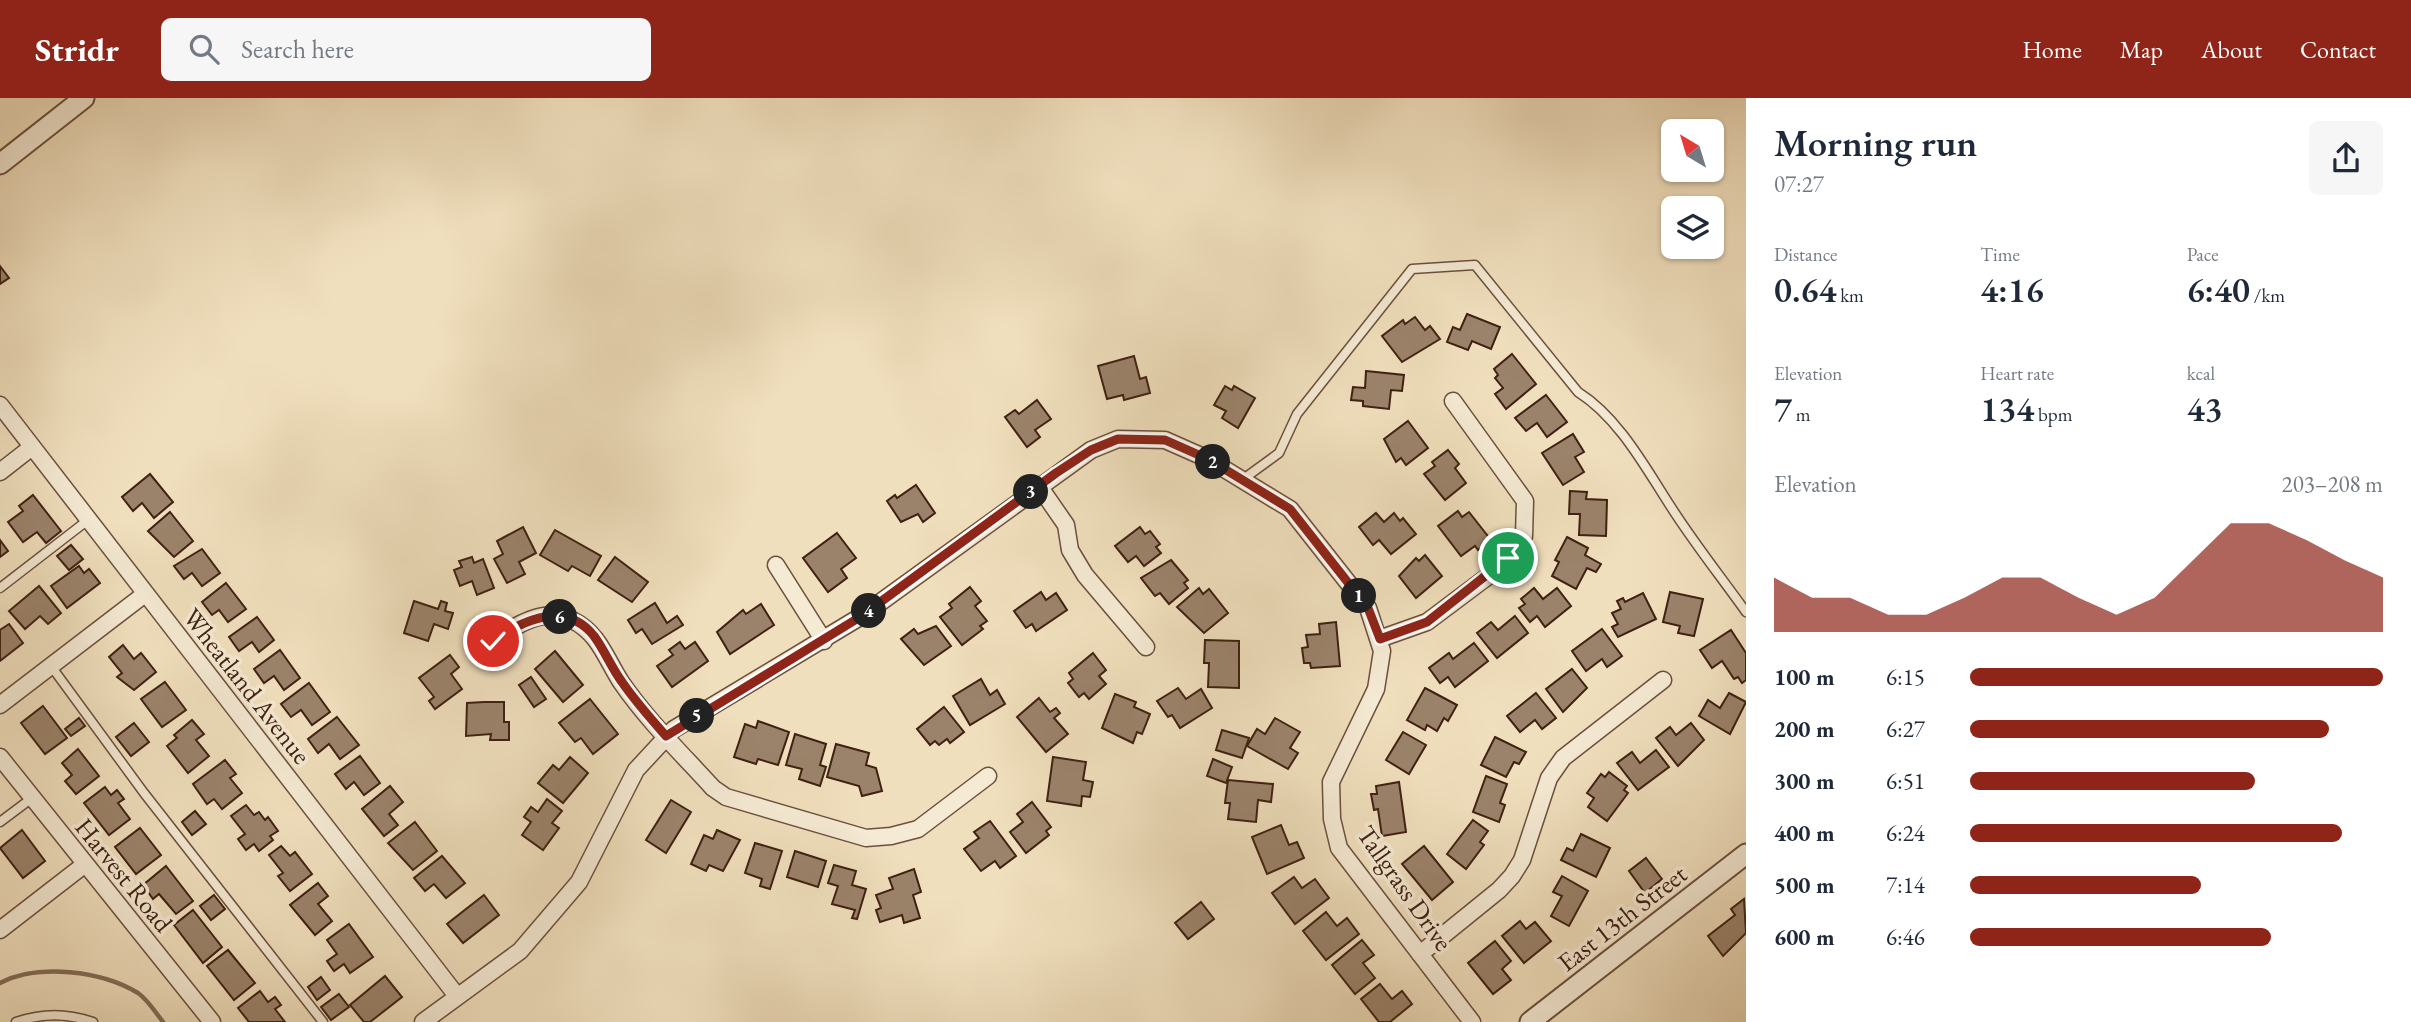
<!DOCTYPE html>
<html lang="en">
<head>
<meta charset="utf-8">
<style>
  :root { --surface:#fff; --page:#f6f6f7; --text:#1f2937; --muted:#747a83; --accent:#8f2418 }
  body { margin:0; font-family:"EB Garamond",serif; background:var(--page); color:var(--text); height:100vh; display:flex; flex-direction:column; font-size:26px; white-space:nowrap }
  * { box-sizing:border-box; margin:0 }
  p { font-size:23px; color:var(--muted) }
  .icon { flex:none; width:38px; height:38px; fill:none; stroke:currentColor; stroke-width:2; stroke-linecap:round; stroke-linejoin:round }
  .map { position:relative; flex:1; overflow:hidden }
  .drawer { display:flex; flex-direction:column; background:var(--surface); width:665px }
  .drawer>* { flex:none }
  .needle { width:46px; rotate:322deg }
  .controls { position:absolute; left:1661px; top:21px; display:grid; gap:14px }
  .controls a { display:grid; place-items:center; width:63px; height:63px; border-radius:10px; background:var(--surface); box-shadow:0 2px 5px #0004; font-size:35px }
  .pin { position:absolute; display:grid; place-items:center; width:60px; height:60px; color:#fff; margin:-30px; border:4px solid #fff; border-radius:50%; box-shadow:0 2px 7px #0007 }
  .km { position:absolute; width:35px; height:35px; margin:-18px; border-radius:50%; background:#222; color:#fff; font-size:19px; line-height:35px; text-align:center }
  .round { display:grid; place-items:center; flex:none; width:74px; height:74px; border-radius:10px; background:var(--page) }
  .head { display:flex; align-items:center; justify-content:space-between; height:119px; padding:0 28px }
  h1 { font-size:38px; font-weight:600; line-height:52px }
  .metrics { display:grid; grid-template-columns:repeat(3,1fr); gap:10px; height:119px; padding:7px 28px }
  .metrics div { display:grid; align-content:center }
  .metrics b { font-size:35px; font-weight:600 }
  .metrics small { font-size:19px; font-weight:400 }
  .metrics p { font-size:19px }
  .chart { height:196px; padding:14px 28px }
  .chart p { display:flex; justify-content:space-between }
  .chart svg { width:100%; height:126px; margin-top:7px; fill:var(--accent); opacity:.7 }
  ul { padding:0 28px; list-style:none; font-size:23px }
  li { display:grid; grid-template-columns:112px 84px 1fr; align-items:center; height:52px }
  li i { height:18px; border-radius:9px; background:var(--accent) }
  header { display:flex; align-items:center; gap:42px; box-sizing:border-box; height:98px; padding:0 35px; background:var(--accent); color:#fff }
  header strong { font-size:33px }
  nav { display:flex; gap:38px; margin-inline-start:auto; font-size:24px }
  .search { width:490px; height:63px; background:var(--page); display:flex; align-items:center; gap:18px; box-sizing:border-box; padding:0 24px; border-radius:10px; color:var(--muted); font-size:26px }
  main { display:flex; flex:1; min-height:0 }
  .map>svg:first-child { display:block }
</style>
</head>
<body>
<header>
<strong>Stridr</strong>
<div class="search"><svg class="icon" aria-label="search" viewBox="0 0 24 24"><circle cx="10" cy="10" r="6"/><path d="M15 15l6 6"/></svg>Search here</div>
<nav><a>Home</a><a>Map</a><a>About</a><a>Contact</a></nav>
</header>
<main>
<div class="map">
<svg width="1746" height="924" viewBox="0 0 1746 924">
  <rect width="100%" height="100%" fill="#f0dfbd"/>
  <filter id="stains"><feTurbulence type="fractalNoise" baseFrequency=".00286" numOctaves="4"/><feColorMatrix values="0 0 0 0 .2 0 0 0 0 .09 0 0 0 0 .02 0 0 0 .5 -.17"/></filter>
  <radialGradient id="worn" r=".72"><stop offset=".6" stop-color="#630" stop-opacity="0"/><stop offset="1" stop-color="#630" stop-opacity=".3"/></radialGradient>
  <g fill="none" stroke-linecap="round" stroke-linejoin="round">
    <!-- stream -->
    <path stroke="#856c56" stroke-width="4.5" d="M0,885C38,865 102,873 138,895C148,902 156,915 163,924"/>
  </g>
  <!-- building -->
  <g fill="#9b836b" stroke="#3f2012" stroke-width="2">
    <path d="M0,168L9,180L0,186Z"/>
    <path d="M1467,216L1500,229L1491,251L1472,243L1468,252L1447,244L1453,229L1460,232Z"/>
    <path d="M1415,219L1425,232L1430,228L1440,241L1402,264L1382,238L1403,222L1405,226Z"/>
    <path d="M1512,256L1536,286L1506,311L1495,296L1503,290L1495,280L1498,277L1494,271Z"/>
    <path d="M1134,258L1140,281L1146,279L1150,295L1124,302L1123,297L1107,301L1098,268Z"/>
    <path d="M1366,273L1404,277L1402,293L1391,292L1389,311L1363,308V303L1351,302L1353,289L1365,290Z"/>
    <path d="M1225,288L1232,292L1234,288L1255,300L1238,330L1222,320L1226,313L1214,307Z"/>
    <path d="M1546,297L1567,324L1547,339L1537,325L1526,333L1515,320Z"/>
    <path d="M1037,302L1051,321L1035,332L1040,339L1027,349L1005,319L1015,312L1019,316Z"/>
    <path d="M1408,323L1428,350L1406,367L1401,360L1396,364L1384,341Z"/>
    <path d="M1573,336L1584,354L1575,359L1584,374L1563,387L1542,355Z"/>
    <path d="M1448,352L1459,366L1455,370L1466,385L1445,402L1424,376L1435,368L1432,364Z"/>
    <path d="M150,376L173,404L154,420L142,405L133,413L122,399Z"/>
    <path d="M916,387L935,415L923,424L918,416L901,424L887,403L895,397L897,400Z"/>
    <path d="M1570,393L1587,394L1586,401L1607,402L1606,438L1579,437L1580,416H1569Z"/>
    <path d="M33,397L61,433L46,445L37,434L23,444L8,424L23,413L19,408Z"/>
    <path d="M1458,413L1462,419L1469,414L1491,442L1478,452L1475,448L1461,458L1438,428Z"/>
    <path d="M170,414L193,443L174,459L148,433Z"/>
    <path d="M1376,415L1384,424L1394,415L1400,423L1403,420L1416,436L1391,456L1379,442L1373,447L1359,429Z"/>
    <path d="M523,429L536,455L519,464L525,476L507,485L494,461L503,456L497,443Z"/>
    <path d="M1140,429L1145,436L1150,433L1160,446L1156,449L1161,455L1144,468L1136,458L1128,464L1115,448Z"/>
    <path d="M555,432L601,458L590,478L572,468L568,473L540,457Z"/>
    <path d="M837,435L856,460L841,471L847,480L828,494L803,460Z"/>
    <path d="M1567,439L1588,450L1585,457L1601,466L1596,474L1587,470L1576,491L1552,478L1559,464L1555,462Z"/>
    <path d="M0,442L8,453L0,459Z"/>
    <path d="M71,447L83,461L69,472L57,458Z"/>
    <path d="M202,451L220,475L202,488L192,475L184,481L174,468Z"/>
    <path d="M1425,457L1442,478L1416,500L1399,478L1416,460L1419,463Z"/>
    <path d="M472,459L474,465L483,461L494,490L477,497L472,483L460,488L454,472L462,469L459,463Z"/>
    <path d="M615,459L648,484L632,504L598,482Z"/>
    <path d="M1171,462L1188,482L1184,485L1188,490L1169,506L1160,495L1155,498L1141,480Z"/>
    <path d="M79,468L84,475L89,471L100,485L67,510L51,488Z"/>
    <path d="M226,485L246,511L228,524L219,512L212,517L202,504Z"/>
    <path d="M39,488L61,515L48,526L40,518L25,531L9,513Z"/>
    <path d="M970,489L981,503L975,508L987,523L980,528L983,531L962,547L940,519L952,510L949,506Z"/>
    <path d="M1199,490L1203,496L1209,491L1228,515L1204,535L1177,509Z"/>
    <path d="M1534,490L1543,501L1557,490L1571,508L1545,529L1537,518L1530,524L1519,510L1525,506L1521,501Z"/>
    <path d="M1041,494L1046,502L1056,495L1067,512L1036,533L1032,526L1026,530L1014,513Z"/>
    <path d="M1670,494L1703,501L1694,538L1678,535L1680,528L1663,524Z"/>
    <path d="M1643,495L1656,521L1618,539L1612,529L1618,526L1612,515L1621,511L1617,503L1623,500L1625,504Z"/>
    <path d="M414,503L438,511L441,503L447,505L445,513L453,515L448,531L434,526L428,543L404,535Z"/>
    <path d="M655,505L667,525L677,518L683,527L652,546L642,531L636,535L628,522Z"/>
    <path d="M761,506L774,527L730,556L717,534L743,512L746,516Z"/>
    <path d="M1515,518L1528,535L1497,560L1477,535L1491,524L1498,532Z"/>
    <path d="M257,519L274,542L259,554L252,544L239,553L229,539Z"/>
    <path d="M1336,524L1340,568L1311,570L1310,565H1304L1302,550L1308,549L1306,537L1320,536L1319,526Z"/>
    <path d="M9,526L23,545L0,563V532Z"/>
    <path d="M936,528L951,548L924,567L901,541L914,531L918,536Z"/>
    <path d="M1602,531L1622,558L1607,569L1602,561L1586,573L1572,553Z"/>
    <path d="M1731,532L1746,555V582L1742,585L1738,579L1734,581L1722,563L1712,570L1700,552Z"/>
    <path d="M1205,542L1239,543V590L1208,589L1209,565H1204Z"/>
    <path d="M680,544L685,551L695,544L708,563L672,589L657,568L673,557L669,552Z"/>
    <path d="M1474,545L1488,563L1455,589L1448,579L1440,585L1429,570L1449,555L1453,561Z"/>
    <path d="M123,547L134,561L141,555L156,574L134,592L117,579L122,575L109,559Z"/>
    <path d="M280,552L300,580L284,592L274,578L264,585L254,571Z"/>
    <path d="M555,553L583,587L563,604L535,571Z"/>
    <path d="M1093,555L1106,572L1099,578L1106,586L1089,601L1084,595L1079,599L1068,585L1073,581L1069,575Z"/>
    <path d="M450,557L459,569L451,576L462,591L435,611L429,603L434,599L419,580Z"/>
    <path d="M1572,571L1587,590L1563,614L1546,591Z"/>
    <path d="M531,579L546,601L534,609L519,587Z"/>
    <path d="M981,581L990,597L997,592L1005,606L970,627L953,598Z"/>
    <path d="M165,584L186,612L162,629L141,601Z"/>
    <path d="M309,585L330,614L312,627L301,612L291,619L281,606Z"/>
    <path d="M1178,590L1186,601L1201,591L1212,610L1180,630L1172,617L1168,619L1157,603Z"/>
    <path d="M1425,590L1457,607L1448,623L1444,620L1437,633L1427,627L1425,632L1407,622Z"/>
    <path d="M1536,595L1556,620L1542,631L1535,622L1520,634L1507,618Z"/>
    <path d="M1729,595L1746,604L1730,636L1699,618L1708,602L1720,610Z"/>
    <path d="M1115,596L1136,604L1134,609L1150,616L1142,636L1137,634L1133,645L1102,630Z"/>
    <path d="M1039,600L1050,614L1056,610L1060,615L1054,620L1068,636L1046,654L1017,619Z"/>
    <path d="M590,601L618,636L593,656L581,640L575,644L559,625Z"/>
    <path d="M484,604H504V624H509V642H490L491,636L466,638L467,605Z"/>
    <path d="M43,608L67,640L45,656L21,625Z"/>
    <path d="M944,609L964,634L950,645L947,641L939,647L935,643L930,647L917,631Z"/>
    <path d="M337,619L359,647L340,661L329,646L318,655L308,641Z"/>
    <path d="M79,620L85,628L71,638L65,631Z"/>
    <path d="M1275,620L1300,634L1290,650L1298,655L1288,671L1247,648L1257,631L1265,636Z"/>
    <path d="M192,622L204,636L196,642L209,658L188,675L167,648L177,640L174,637Z"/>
    <path d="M758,623L789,634L778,667L758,661L756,666L734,659L745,626L756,630Z"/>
    <path d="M134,625L149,644L131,658L116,639Z"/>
    <path d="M1691,625L1704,642L1678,668L1656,640L1670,629L1676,637Z"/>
    <path d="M1222,632L1249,640L1242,660L1216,652Z"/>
    <path d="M1403,634L1426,647L1409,676L1386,662Z"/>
    <path d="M795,636L826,646L820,667L826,669L820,688L799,681L802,671L786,667Z"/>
    <path d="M1495,639L1526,654L1519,666L1514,664L1506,679L1481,667Z"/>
    <path d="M836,646L869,655L866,667L876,670L882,693L862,698L859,688L827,679Z"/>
    <path d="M78,651L99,678L76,696L65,683L72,677L62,665Z"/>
    <path d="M1656,652L1669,669L1638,692L1617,665L1632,654L1640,665Z"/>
    <path d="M360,658L380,685L364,697L354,684L346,691L335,676Z"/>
    <path d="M570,659L588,675L563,705L538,685L553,667L559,672Z"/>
    <path d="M1053,659L1086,664L1083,682L1093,684L1090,699L1082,698L1081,708L1047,703Z"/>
    <path d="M1213,661L1232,669L1226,685L1207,678Z"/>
    <path d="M225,662L236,676L230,680L242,695L222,711L214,701L207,706L193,686Z"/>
    <path d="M1609,674L1627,688L1624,692L1628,695L1607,723L1588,709L1594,700L1587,695L1601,676L1605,679Z"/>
    <path d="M1486,678L1507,686L1500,705L1505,707L1499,724L1473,714Z"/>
    <path d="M1228,682L1273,686L1271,704L1258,702L1256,724L1228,721L1230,705H1225Z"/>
    <path d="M1399,684L1406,734L1382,738L1378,711L1374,712L1371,696H1377L1376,688Z"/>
    <path d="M390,688L403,704L389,716L398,727L384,738L362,711Z"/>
    <path d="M105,689L111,697L117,692L124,701L118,705L130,721L109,737L84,705Z"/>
    <path d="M547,701L562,713L552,725L559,730L543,752L522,737L531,724L524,719L531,709L538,714Z"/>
    <path d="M671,702L691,714L666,755L646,742Z"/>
    <path d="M1032,704L1051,729L1046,733L1049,737L1026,755L1010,734L1023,724L1017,716Z"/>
    <path d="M246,707L254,717L259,714L265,722L268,719L278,733L270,738L273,742L259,753L254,746L246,752L238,741L245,736L231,718Z"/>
    <path d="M195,713L206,726L192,737L182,724Z"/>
    <path d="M1473,722L1488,733L1480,744L1484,747L1466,771L1447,756Z"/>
    <path d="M990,723L1016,758L1000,770L995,763L981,773L964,751L979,740L974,734Z"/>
    <path d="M415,724L437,753L413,772L388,745Z"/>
    <path d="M1281,727L1289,747L1297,744L1304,760L1267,776L1252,739Z"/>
    <path d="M140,730L161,757L136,776L115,749Z"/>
    <path d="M22,732L45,763L23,780L0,750Z"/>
    <path d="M717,732L740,742L723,773L709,767L706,773L691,766L704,737L713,741Z"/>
    <path d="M1581,736L1610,750L1596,779L1561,762L1567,750L1573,753Z"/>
    <path d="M755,745L782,753L770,791L760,788L762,781L745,775Z"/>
    <path d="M281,748L290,758L295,754L312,776L290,793L278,778L283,775L269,757Z"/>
    <path d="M1424,748L1453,784L1432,802L1402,766Z"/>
    <path d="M795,753L826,763L818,789L787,779Z"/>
    <path d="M442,758L465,785L446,800L434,786L425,793L414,780Z"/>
    <path d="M1646,760L1662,781L1645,795L1629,773Z"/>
    <path d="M834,767L856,773L852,787L866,791L857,821L852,820L855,812L832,806L838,788L828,785Z"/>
    <path d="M166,768L193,803L176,816L159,796L153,801L143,787Z"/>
    <path d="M914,771L921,794L913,797L920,820L904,825L902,817L880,824L876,812L881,810L876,797L893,791L889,780Z"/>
    <path d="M1562,778L1588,793L1569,828L1551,818L1562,798L1553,794Z"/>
    <path d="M1294,779L1302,790L1315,781L1329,800L1295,826L1272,795Z"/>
    <path d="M318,785L328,798L318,806L332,823L315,837L290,807Z"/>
    <path d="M214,797L225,811L211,822L200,808Z"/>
    <path d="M484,797L499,817L463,845L447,826Z"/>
    <path d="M1744,801L1746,835L1723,858L1708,838L1735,817L1731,811Z"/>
    <path d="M1201,804L1214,821L1188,841L1175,825Z"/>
    <path d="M193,812L222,849L203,865L174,827Z"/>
    <path d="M1326,814L1337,828L1347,820L1359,836L1326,862L1303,833Z"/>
    <path d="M1520,823L1526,831L1535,824L1551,843L1524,865L1502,838Z"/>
    <path d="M349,826L373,859L350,875L344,866L334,873L327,863L337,856L327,842Z"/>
    <path d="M1362,842L1374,857L1363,865L1375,880L1355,896L1332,867Z"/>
    <path d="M1495,843L1511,863L1502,871L1511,882L1493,896L1468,865Z"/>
    <path d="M228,852L255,885L234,902L207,868Z"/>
    <path d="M385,878L402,899L370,924H364L350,907Z"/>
    <path d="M321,879L330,892L317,902L308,889Z"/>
    <path d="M1380,886L1392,901L1402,893L1412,906L1390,924H1379L1361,901Z"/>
    <path d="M260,893L268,904L275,899L281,907L275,911L285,924H249L238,910Z"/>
    <path d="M339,896L349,909L331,922L321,909Z"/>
  </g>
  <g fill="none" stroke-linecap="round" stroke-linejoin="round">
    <!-- service casing -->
    <g stroke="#6b503d" stroke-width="11">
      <g id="service">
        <path d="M1242,382L1279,355L1297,316L1412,171L1475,167L1578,294C1619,320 1645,369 1671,409C1694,445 1721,479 1746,514"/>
        <path d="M0,490L88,422"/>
        <path d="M51,568L144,695L323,924"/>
        <path d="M0,724L32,700"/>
        <path d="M16,924C43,915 66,915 93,924"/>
      </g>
    </g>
    <!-- minor casing -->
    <g stroke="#6b503d" stroke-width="19">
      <g id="minor">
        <path d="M0,307L457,898"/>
        <path d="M0,374L32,349"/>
        <path d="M1039,388L1066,427L1070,452L1085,477L1146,549"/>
        <path d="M776,467L824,543"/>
        <path d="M1379,541L1427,524L1487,479L1508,460L1524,438L1525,403L1453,303"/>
        <path d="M493,543C514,528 545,508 572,522C599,535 606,561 621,584C647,622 682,656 713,690L726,699L866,740L891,738L918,731L988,678"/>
        <path d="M0,607L145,496"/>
        <path d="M0,659L212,924"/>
        <path d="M0,832L84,767"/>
        <path d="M1420,856L1499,792L1512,778L1522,762L1549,680L1563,660L1663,582"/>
        <path d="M423,924L520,853L579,784L636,672L674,631L860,519L1091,352L1118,341L1165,342L1208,361L1290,411L1368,510L1382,553L1376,591L1331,684L1332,721L1339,750L1472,924"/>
      </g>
    </g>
    <!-- tertiary casing -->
    <g stroke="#6b503d" stroke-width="23">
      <g id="tertiary">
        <path d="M0,66L84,0"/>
        <path d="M1530,924L1746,756"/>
      </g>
    </g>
    <!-- service -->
    <use href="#service" stroke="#f5ead4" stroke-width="8"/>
    <!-- minor -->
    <use href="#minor" stroke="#f5ead4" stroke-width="16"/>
    <!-- tertiary -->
    <use href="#tertiary" stroke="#f5ead4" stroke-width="19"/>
  </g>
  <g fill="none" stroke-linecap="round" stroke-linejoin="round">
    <!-- route casing -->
    <g stroke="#fff" stroke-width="14">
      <path id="route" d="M493,543C523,522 565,502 594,538C605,553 611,569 622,584C635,603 651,621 666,638L860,519L1056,375L1091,352L1118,341L1165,342L1208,361L1290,411L1368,510L1380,541L1427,524L1508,460"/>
    </g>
    <!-- route -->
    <use href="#route" stroke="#8f2418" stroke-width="9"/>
  </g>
  <g text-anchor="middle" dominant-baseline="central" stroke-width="7" stroke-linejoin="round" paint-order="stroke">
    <!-- street labels -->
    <g font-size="26" fill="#3f2012" stroke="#f5ead4">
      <text transform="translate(247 588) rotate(52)">Wheatland Avenue</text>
      <text transform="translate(124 777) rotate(51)">Harvest Road</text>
      <text transform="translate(1405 790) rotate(55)">Tallgrass Drive</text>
      <text transform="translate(1622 820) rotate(-38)">East 13th Street</text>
    </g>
  </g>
  <rect width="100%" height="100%" filter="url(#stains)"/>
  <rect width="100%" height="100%" fill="url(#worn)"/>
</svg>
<div class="controls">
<a><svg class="needle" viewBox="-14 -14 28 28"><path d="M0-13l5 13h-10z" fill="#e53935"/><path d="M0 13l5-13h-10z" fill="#747a83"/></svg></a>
<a><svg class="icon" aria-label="layers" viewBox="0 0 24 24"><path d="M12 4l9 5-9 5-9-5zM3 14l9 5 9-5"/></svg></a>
</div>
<div class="pin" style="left:1508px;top:460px;background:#1e9e55"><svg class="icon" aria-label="arrive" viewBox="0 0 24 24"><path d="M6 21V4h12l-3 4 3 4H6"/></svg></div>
<div class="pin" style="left:493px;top:543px;background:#d93025"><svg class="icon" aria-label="check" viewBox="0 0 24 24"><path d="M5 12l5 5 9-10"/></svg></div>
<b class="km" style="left:1359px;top:498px">1</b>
<b class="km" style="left:1213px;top:364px">2</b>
<b class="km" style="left:1031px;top:394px">3</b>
<b class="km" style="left:869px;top:513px">4</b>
<b class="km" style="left:697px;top:618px">5</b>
<b class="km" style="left:560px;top:519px">6</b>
</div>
<section class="drawer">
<div class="head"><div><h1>Morning run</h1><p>07:27</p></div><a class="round"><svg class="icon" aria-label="share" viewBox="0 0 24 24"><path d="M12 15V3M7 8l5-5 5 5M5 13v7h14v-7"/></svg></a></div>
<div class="metrics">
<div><p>Distance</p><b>0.64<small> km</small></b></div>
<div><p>Time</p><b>4:16</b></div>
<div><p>Pace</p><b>6:40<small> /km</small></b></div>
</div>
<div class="metrics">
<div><p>Elevation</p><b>7<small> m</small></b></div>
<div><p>Heart rate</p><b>134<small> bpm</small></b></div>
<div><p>kcal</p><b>43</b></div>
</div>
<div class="chart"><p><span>Elevation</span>203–208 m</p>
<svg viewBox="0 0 160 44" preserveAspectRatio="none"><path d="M0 44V25L10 32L20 32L30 38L40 38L50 32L60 25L70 25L80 32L90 38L100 32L110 19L120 6L130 6L140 12L150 19L160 25V44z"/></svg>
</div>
<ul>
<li><b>100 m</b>6:15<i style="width:100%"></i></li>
<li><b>200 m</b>6:27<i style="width:87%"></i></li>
<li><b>300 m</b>6:51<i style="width:69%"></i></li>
<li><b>400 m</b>6:24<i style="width:90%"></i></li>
<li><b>500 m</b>7:14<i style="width:56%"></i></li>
<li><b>600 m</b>6:46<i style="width:73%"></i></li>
</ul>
</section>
</main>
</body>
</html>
